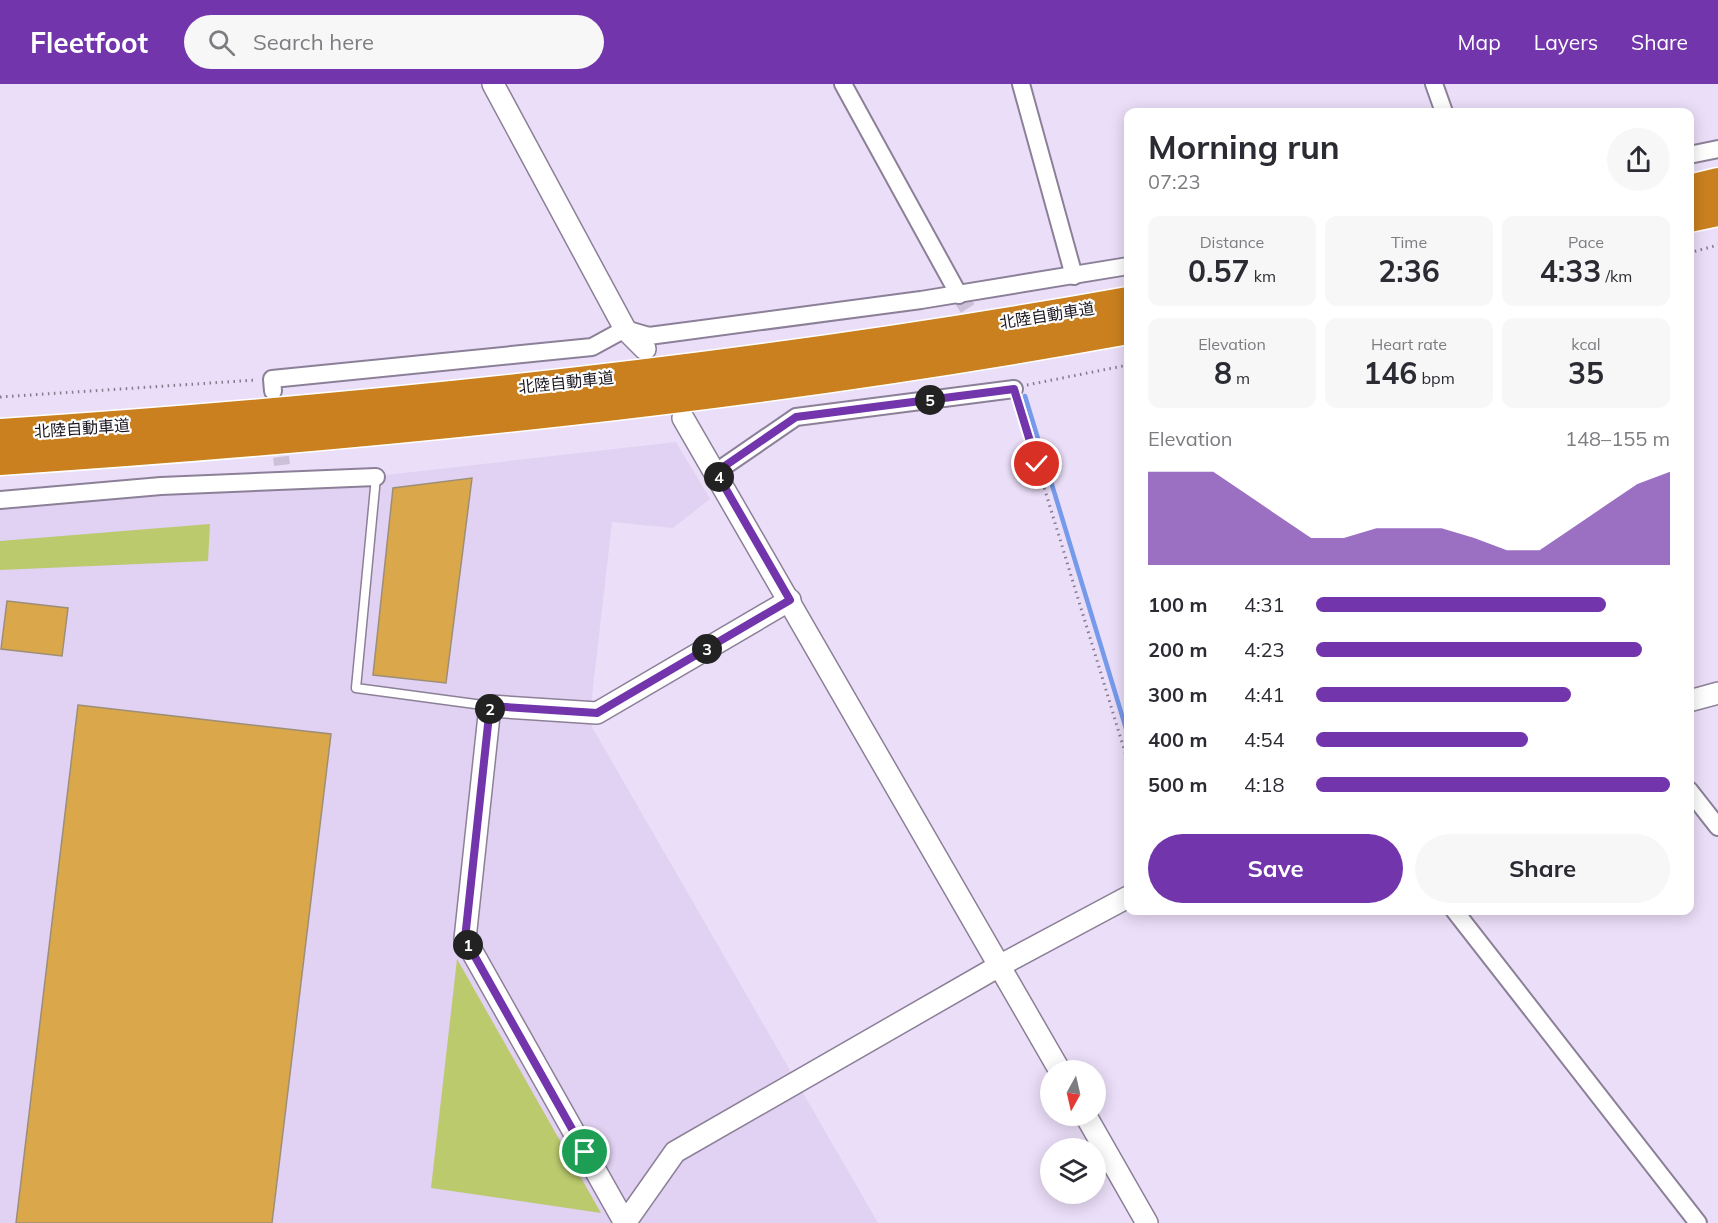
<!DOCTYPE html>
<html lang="en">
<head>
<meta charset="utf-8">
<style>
  :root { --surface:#fff; --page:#f7f7f7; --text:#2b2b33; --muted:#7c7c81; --accent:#7235ab }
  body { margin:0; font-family:Mulish,"Noto Sans JP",sans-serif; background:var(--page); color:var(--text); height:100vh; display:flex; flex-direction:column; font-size:22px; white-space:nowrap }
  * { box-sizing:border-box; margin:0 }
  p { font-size:20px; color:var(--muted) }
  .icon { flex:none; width:33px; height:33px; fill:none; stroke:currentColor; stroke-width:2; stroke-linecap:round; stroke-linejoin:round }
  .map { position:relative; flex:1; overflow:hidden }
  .panel { position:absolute; left:1124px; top:24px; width:570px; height:807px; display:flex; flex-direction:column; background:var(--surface); border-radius:12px; box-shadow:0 3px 15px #0003 }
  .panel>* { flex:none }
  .needle { width:39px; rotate:188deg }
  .controls { position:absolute; left:1040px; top:976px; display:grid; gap:12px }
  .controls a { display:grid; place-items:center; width:66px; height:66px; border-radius:50%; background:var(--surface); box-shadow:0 3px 15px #0003; font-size:30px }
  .pin { position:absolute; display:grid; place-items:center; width:51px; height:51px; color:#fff; margin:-26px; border:3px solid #fff; border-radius:50%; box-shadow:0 2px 6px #0007 }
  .km { position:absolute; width:30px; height:30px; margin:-15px; border-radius:50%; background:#222; color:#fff; font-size:16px; line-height:30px; text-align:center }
  .round { display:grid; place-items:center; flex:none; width:63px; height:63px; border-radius:32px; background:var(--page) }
  .overview { display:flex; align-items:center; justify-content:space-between; height:102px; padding:0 24px }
  h1 { font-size:33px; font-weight:700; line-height:45px }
  .stats { display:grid; grid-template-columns:repeat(3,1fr); gap:9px; height:102px; padding:6px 24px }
  .stats div { display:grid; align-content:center; border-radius:12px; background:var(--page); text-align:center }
  .stats b { font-size:30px; font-weight:700 }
  .stats small { font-size:16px; font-weight:400 }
  .stats p { font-size:16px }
  .chart { height:168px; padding:12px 24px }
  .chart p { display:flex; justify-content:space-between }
  .chart svg { width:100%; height:108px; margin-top:6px; fill:var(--accent); opacity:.7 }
  .primary-button { display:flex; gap:12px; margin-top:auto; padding:12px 24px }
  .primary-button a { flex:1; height:69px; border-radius:36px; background:var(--accent); color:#fff; font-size:24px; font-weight:700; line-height:69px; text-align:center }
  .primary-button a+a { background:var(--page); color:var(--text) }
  ul { padding:0 24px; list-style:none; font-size:20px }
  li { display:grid; grid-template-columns:96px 72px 1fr; align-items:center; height:45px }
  li i { height:15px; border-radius:8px; background:var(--accent) }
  header { display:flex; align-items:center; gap:36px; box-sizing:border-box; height:84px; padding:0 30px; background:var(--accent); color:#fff }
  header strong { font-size:28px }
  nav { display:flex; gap:33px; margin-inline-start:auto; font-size:21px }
  .search { width:420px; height:54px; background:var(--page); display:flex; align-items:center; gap:15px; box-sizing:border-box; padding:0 21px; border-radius:33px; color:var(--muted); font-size:22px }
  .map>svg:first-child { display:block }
</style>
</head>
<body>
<header>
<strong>Fleetfoot</strong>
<div class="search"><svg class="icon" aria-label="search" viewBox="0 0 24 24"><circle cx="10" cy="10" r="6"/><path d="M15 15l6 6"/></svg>Search here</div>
<nav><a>Map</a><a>Layers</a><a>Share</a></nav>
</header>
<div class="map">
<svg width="1718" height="1139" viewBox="0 0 1718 1139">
  <rect width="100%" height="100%" fill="#ebdef8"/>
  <!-- built -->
  <path fill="#e1d1f2" d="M676,358L710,415L673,444L612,438L591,621L592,643L878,1139H0V422L367,395L386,391Z"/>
  <!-- green -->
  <g fill="#bbca6d">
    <path d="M210,440L208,477L0,486V457Z"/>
    <path d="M457,875L601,1129L431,1104Z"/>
  </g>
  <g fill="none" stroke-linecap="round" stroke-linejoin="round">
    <!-- stream -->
    <path stroke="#769aea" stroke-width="4.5" d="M1025,312L1128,651"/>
  </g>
  <!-- building -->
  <g fill="#dba74b" stroke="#9d8e77" stroke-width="1.5">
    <path d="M472,394L446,599L373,591L393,404Z"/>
    <path d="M7,517L68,524L62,572L1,565Z"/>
    <path d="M78,621L331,650L272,1139H16Z"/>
  </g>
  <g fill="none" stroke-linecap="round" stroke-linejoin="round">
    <!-- minor-tunnel -->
    <g stroke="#ccc0d7" stroke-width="16" stroke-dasharray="16 8" stroke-linecap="butt">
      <path d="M959,211L982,247"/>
      <path d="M278,349L282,381"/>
    </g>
    <!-- service casing -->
    <g stroke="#8c8098" stroke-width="11">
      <path id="service" d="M376,393L356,604L490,622"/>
    </g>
    <!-- minor casing -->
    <g stroke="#8c8098" stroke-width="20">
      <g id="minor">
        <path d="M843,0L959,211"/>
        <path d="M1021,0L1074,192"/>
        <path d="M1434,0L1444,28"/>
        <path d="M1689,71L1718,65"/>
        <path d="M273,307L272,295L592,263L625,245L649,252L921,216L1128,182"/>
        <path d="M716,388L796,333L1014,305"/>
        <path d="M0,416L161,402L376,393"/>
        <path d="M1689,706L1718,743"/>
        <path d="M1454,826L1698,1139"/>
      </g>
    </g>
    <!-- tertiary casing -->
    <g stroke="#8c8098" stroke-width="24">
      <g id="tertiary">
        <path d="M493,0L625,245L645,265"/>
        <path d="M683,334L1060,987"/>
        <path d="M790,516L597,629L490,622L465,855L625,1139L675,1068L999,882L1128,813"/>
        <path d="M1689,617L1718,609"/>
        <path d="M1086,1032L1147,1139"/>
      </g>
    </g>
    <!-- motorway casing -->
    <g stroke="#fff" stroke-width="33">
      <g id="motorway">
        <path d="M1689,106L1718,99"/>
        <path d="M1689,133L1718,127"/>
        <path d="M0,350C377,325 756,285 1128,218"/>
        <path d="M0,376C377,351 756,313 1128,245"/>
      </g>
    </g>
    <!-- path -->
    <g stroke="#847b8c" stroke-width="3" stroke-dasharray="1.5 4.5" stroke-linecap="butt">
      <path d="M1689,169L1718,161"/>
      <path d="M1027,301L1128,281"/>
      <path d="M0,313L256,296"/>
      <path d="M1018,318L1128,678"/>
    </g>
    <!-- service -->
    <use href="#service" stroke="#fff" stroke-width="8"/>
    <!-- minor -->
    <use href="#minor" stroke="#fff" stroke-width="16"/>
    <!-- tertiary -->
    <use href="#tertiary" stroke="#fff" stroke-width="21"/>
    <!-- motorway -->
    <use href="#motorway" stroke="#ca801e" stroke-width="30"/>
  </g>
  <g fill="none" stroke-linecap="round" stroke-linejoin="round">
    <!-- route casing -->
    <g stroke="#fff" stroke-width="12">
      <path id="route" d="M585,1068L465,855L490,622L597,629L790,516L716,388L796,333L1014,305L1037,380"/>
    </g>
    <!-- route -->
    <use href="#route" stroke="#7235ab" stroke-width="8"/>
  </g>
  <g text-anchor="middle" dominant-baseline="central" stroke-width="4.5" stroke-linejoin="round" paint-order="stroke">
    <!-- street labels -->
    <g font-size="16" fill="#1b161f" stroke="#fff">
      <text transform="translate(1047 231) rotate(-9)">北陸自動車道</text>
      <text transform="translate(566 298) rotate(-6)">北陸自動車道</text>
      <text transform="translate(82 344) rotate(-4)">北陸自動車道</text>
    </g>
  </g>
</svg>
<div class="controls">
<a><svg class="needle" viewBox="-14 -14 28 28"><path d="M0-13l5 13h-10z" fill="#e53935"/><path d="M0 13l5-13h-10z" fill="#7c7c81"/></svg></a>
<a><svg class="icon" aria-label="layers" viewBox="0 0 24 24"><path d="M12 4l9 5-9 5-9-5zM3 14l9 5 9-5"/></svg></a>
</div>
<div class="pin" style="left:585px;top:1068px;background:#1e9e55"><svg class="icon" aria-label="arrive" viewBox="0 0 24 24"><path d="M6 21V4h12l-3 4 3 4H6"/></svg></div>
<div class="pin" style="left:1037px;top:380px;background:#d93025"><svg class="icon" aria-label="check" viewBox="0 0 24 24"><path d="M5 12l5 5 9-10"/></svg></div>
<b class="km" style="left:468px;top:861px">1</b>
<b class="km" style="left:490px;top:625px">2</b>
<b class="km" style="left:707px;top:565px">3</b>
<b class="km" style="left:719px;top:393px">4</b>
<b class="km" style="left:930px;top:316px">5</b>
<section class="panel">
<div class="overview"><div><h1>Morning run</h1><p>07:23</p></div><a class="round"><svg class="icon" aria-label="share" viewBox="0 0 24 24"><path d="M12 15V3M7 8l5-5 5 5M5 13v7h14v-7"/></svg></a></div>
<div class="stats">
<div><p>Distance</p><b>0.57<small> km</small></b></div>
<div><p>Time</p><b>2:36</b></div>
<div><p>Pace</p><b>4:33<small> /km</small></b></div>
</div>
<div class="stats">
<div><p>Elevation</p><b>8<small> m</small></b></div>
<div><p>Heart rate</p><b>146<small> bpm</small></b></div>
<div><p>kcal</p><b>35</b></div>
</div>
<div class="chart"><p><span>Elevation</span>148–155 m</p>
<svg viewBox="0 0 160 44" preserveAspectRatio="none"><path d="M0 44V6L10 6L20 6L30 15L40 24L50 33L60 33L70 29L80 29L90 29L100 33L110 38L120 38L130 29L140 20L150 11L160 6V44z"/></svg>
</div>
<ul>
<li><b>100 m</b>4:31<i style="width:82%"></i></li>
<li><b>200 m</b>4:23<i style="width:92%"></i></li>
<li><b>300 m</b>4:41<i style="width:72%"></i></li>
<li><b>400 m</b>4:54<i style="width:60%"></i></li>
<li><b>500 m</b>4:18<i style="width:100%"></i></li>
</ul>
<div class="primary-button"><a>Save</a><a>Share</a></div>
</section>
</div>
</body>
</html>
